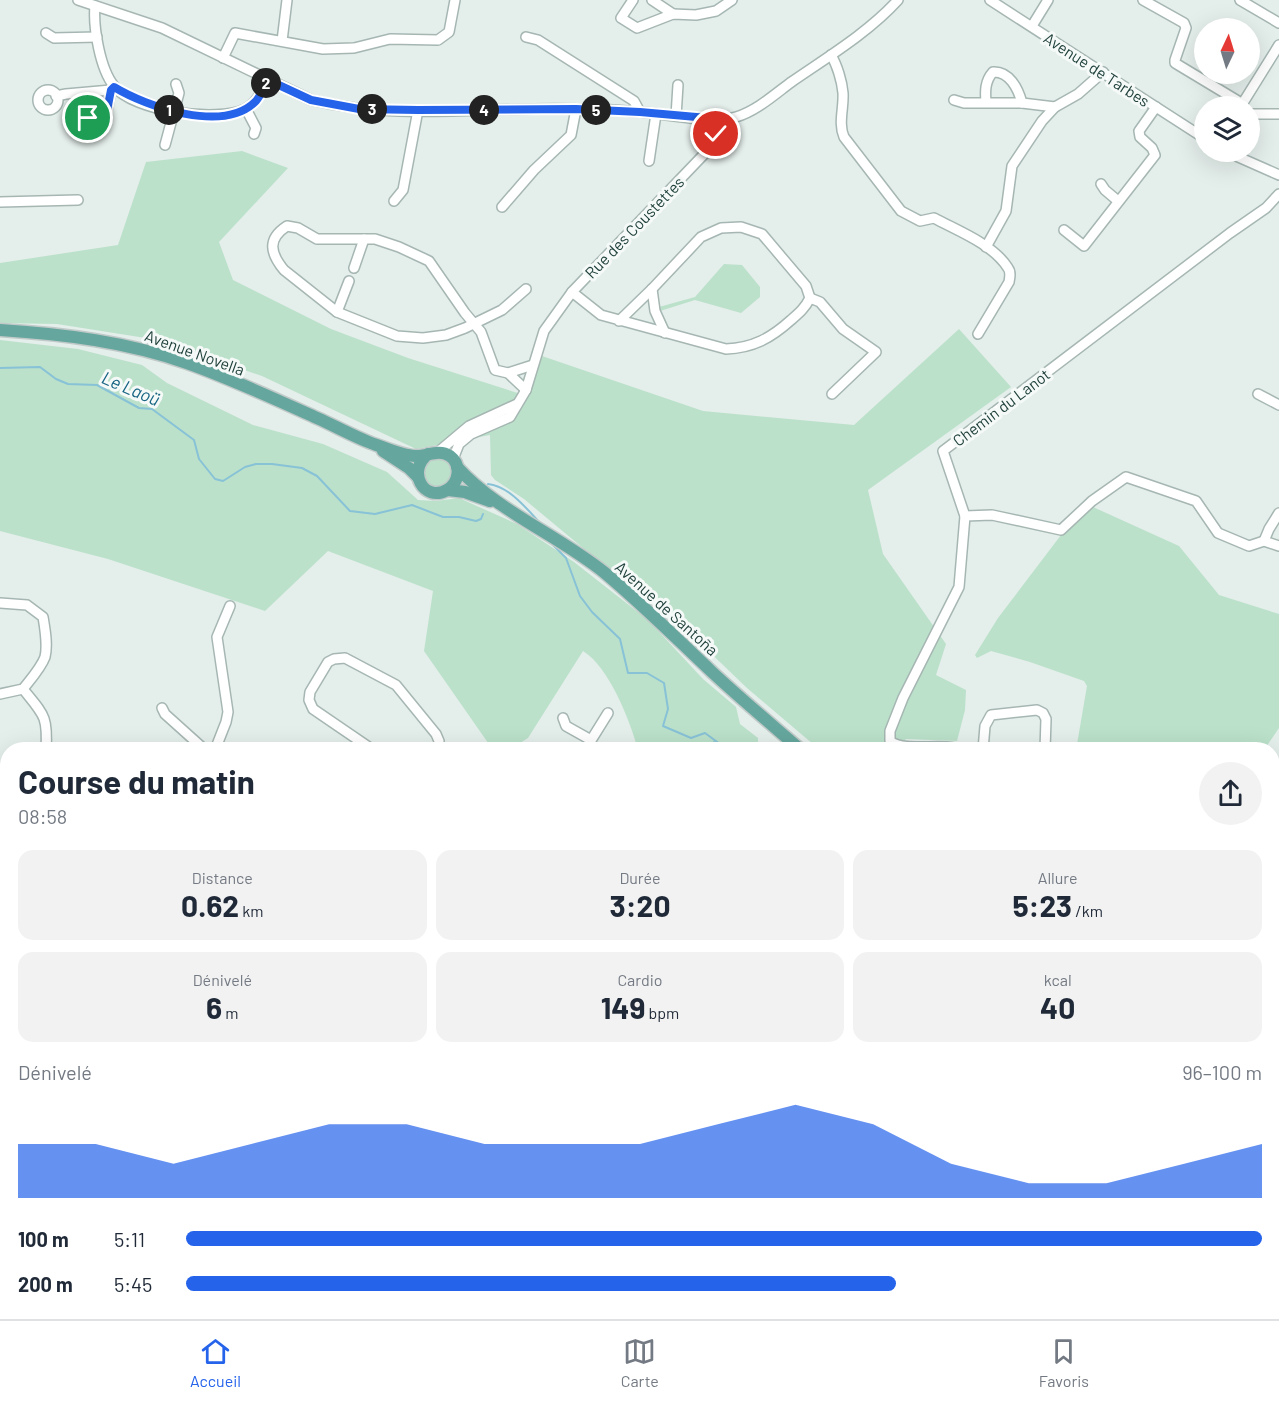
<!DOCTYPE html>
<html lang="fr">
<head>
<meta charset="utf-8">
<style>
  :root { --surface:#fff; --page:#f2f2f3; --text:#1f2937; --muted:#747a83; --line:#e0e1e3; --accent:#2563eb }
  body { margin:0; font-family:Barlow,sans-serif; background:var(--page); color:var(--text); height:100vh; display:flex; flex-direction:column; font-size:22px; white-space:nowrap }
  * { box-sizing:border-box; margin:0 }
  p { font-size:20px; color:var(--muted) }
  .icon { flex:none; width:33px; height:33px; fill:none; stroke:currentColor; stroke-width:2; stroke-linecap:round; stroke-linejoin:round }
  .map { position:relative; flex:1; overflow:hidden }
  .sheet { position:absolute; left:0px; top:742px; width:1280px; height:578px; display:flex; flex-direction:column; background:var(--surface); border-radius:24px 24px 0 0; box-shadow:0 6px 24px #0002 }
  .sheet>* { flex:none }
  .needle { width:39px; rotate:4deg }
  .fabs { position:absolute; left:1194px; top:18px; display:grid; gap:12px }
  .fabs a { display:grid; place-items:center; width:66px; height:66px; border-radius:50%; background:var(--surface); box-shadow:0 6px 24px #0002; font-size:30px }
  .pin { position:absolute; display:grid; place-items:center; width:51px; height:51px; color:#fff; margin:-26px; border:3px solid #fff; border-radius:50%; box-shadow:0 2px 6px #0007 }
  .km { position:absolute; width:30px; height:30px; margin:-15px; border-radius:50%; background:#222; color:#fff; font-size:16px; line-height:30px; text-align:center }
  .round { display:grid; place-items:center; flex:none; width:63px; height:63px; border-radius:32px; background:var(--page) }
  .summary { display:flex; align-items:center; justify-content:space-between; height:102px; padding:0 18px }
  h1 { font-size:33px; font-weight:700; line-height:45px }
  .metrics { display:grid; grid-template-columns:repeat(3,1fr); gap:9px; height:102px; padding:6px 18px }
  .metrics div { display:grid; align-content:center; border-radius:15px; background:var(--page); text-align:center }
  .metrics b { font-size:30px; font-weight:700 }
  .metrics small { font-size:16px; font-weight:400 }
  .metrics p { font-size:16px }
  .chart { height:168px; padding:12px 18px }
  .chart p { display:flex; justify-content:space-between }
  .chart svg { width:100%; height:108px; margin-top:6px; fill:var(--accent); opacity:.7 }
  ul { padding:0 18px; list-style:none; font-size:20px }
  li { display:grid; grid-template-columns:96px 72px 1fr; align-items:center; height:45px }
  li i { height:15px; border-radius:8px; background:var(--accent) }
  .tabs { display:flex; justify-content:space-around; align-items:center; height:84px; border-top:2px solid var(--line); background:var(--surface); font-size:16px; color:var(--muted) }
  .tabs a { display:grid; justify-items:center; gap:3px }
  .tabs .current { color:var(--accent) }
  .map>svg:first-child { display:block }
</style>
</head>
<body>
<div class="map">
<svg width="1279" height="1319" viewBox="0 0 1279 1319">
  <rect width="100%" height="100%" fill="#e4eeeb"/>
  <!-- green -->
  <g fill="#bbe1ca">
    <path d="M242,151L288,168L219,242L233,280L331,329L408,358L527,396L539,355L703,411L854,425L959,329L1011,387L868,490L883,554L946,644L936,675L966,690L965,710L957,741L906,739L895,750H820L747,688L672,616L583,548L524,499L495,480L491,475L490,435L416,449L262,376L152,339L57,324L0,323V263L118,245L146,162Z"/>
    <path d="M724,264L742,265L760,287V297L741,313L695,300L660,311L659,307L695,297Z"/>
    <path d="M0,340L78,349L142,365L167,383L253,425L323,444L387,472L418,500L436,501L459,498L517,524L574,562L648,620L703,679L736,707L740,724L758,738V750H638C630,720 609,667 583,651L528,738L509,750H493L424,651L433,591L328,551L265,611L108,559L0,531Z"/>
    <circle cx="438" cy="473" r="15"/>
    <path d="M1093,507L1179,546L1219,595L1279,614V728L1264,750H1076L1087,686L1084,681L1030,662L991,651L977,658L975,655L998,618L1061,535Z"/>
    <rect x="1272" y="954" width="7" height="50"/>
  </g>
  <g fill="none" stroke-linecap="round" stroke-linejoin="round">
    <!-- stream -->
    <g stroke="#88c2d7" stroke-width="2">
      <path d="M0,368L40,367L56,379L68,384L97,385L139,408L152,409L194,440L199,459L215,479L223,481L245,467L256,464H272L302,468L317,476L350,511L375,514L412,505L443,517H459L476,521L481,519L483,514"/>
      <path d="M488,484C509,486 527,509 540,523"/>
      <path d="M552,544L566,558L580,596L592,612L620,639L628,673H647L664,683L668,709L663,726L691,738L705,733L728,750"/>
      <path d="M708,750L714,742"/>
      <path d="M817,750H875"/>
      <path d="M1272,797L1279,802"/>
      <path d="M0,1263L8,1268"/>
      <path d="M64,1312L73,1319"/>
    </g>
    <!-- minor casing -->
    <g stroke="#a6b7b3" stroke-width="12">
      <g id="minor">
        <path d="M78,0L162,28L311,100C397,121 489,106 578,109C599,109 620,110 641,112C667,114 712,124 736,117C756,111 774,95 790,83C826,58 868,33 898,0"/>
        <path d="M633,0L621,18L637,28L673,14L696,15L716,11L732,0"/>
        <path d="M652,0L673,14"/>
        <path d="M990,0L1204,138"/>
        <path d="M1143,0L1184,23L1186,28L1175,60V63L1243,104"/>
        <path d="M1240,0L1279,23"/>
        <path d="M95,6C93,27 100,69 114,86C133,111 217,123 245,109C257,103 262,91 268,80"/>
        <path d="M1032,26L1048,0"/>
        <path d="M46,33L54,38L97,37"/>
        <path d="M526,37L538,40L634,101L640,112"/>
        <path d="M282,41L287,0"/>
        <path d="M831,55C837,65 842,81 843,93C844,108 838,123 844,137L901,211L920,221L934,218C958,231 993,244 1008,268C1011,272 1010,277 1009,282L978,334"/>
        <path d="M223,58L235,33L323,49L354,48L390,39L438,40L449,32L455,0"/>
        <circle cx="48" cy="100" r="10"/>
        <path d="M56,96L66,94L111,90L114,87"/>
        <path d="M954,100L964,103H1022L1055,107"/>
        <path d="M986,102C985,91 985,81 993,72C1009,71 1018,88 1022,103"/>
        <path d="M1241,106L1279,45"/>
        <path d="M246,109L256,128L254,134"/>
        <path d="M1250,114H1279"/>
        <path d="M676,116L678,85"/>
        <path d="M88,118L105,121L111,90"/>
        <path d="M165,145L179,93L176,84"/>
        <path d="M1227,152L1279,175"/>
        <path d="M649,161L656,114"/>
        <path d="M1101,184L1105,190L1118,201"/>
        <path d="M394,201L403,190L418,110"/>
        <path d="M0,202L78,200"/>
        <path d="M502,207L534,170L571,135L576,109"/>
        <path d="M1064,230L1084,246L1155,155L1152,148L1140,137L1139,131L1156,107"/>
        <path d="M986,247L1006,211L1012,166L1042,121L1055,107L1078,94L1103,72"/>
        <path d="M354,268L364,239"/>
        <path d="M652,289L655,311L665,333"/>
        <path d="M572,292L601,315L726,349C753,348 771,338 791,320C799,313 805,308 810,298L806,286L762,234L741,227L721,228L701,237L652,289L619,321"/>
        <path d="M810,298L820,302L843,329L876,352L832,394"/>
        <path d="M337,312L349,281"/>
        <path d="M508,373L533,365"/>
        <path d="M526,390L508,373L495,370L481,332L465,313L429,261L399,247L375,239H317L298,228L287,226C267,239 270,253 284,270L337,312L397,336L423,338L446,335L465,328L502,310L526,289"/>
        <path d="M1258,394L1279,405"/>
        <path d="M438,452L469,426L517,404"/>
        <path d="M453,459L459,444L471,434L510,417L526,390L544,331L572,292L711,147L719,119"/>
        <path d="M965,516L992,515L1061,530L1092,501L1126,477L1196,501L1218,533L1249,546L1264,541L1279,546"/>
        <path d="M1264,541L1269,529L1279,513"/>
        <path d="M0,603L27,605L43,617C45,629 48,645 45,657C41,668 30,680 23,689L0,694"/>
        <path d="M23,689C44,715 48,716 46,750"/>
        <path d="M162,708L165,714L205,750"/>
        <path d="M563,718L566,726L591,740"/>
        <path d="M215,750L226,722L228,712L217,637L230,606"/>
        <path d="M373,750L313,709L309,700L310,692L328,662L334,659L345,658L396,685L436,734L439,741L438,750"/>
        <path d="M585,750L608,713"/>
        <path d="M963,750C941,742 906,753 890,741V731L903,698L959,587L965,516L943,451L1230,233L1266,208L1279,194"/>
        <path d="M983,750L985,726L991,715L1037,710L1043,713L1046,719L1045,750"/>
        <path d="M1272,790L1279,795"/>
        <path d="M1272,876L1279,882"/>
        <path d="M1272,1091L1279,1098"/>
        <path d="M1272,1112L1279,1109"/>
        <path d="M1272,1188L1279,1185"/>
        <path d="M1272,1296L1279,1292"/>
        <path d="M873,1312L882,1319"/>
        <path d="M1035,1312L1040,1319"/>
        <path d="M634,1319L636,1312"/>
        <path d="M775,1319L780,1312"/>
        <path d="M1171,1319L1172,1312"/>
        <path d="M1225,1319L1238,1312"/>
      </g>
    </g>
    <!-- major casing -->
    <g stroke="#c1cac8" stroke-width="15">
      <g id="major">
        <path d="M0,330C64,334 127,342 187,363C232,379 275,399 317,418C335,426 353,436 371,443C383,447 403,456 415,456C427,457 438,448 450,456C462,465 459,483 447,490C424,503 406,471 428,454"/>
        <path d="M383,451L409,468L418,477"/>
        <path d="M457,467C498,512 558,535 605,573C642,604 677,639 712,672C741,699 771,724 801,750"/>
        <path d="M448,490L465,492L490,501"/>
        <path d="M1272,948H1279"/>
        <path d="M1272,1009H1279"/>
      </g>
    </g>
    <!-- minor -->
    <use href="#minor" stroke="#fff" stroke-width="9"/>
    <!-- major -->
    <use href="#major" stroke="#65a79e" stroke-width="12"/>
  </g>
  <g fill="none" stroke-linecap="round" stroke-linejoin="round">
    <!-- route casing -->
    <g stroke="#fff" stroke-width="12">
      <path id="route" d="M88,118L105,121L111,90L114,87C147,107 224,134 256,101C261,95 264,87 268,80L311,100L359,109L418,110L576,109L640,112L719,119L716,134"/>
    </g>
    <!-- route -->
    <use href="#route" stroke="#2563eb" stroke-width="8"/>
  </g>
  <g text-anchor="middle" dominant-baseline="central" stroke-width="6" stroke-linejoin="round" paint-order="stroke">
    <!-- street labels -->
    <g font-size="16" fill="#21413c" stroke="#f5faf8">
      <text transform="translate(1097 69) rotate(33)">Avenue de Tarbes</text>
      <text transform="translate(634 227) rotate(-46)">Rue des Coustettes</text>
      <text transform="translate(195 352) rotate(20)">Avenue Novella</text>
      <text transform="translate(1001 407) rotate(-37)">Chemin du Lanot</text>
      <text transform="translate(667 608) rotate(42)">Avenue de Santoña</text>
    </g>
    <!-- water labels -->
    <g font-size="18" font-style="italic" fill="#166482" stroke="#f5faf8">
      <text transform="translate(131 388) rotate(23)">Le Laoü</text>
    </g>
  </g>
</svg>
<div class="fabs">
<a><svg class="needle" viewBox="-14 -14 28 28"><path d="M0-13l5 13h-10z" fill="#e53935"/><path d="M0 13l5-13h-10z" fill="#747a83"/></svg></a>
<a><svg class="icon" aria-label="layers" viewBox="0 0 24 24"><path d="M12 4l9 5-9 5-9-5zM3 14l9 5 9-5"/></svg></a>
</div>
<div class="pin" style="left:88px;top:118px;background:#1e9e55"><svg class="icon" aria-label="arrive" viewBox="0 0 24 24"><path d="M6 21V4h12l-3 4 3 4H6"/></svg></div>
<div class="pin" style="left:716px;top:134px;background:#d93025"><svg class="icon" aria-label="check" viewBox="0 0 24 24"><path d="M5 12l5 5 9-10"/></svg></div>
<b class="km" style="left:169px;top:110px">1</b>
<b class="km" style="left:266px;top:83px">2</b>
<b class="km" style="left:372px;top:109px">3</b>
<b class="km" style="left:484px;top:110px">4</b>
<b class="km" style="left:596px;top:110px">5</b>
<section class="sheet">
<div class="summary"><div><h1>Course du matin</h1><p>08:58</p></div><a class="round"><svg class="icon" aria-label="share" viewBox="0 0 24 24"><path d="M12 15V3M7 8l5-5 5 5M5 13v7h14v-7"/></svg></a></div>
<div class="metrics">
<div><p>Distance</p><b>0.62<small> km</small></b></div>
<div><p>Durée</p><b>3:20</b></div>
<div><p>Allure</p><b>5:23<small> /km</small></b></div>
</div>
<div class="metrics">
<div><p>Dénivelé</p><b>6<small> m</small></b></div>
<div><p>Cardio</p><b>149<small> bpm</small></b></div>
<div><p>kcal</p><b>40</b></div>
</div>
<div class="chart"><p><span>Dénivelé</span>96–100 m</p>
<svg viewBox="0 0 160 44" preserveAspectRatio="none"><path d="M0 44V22L10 22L20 30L30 22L40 14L50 14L60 22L70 22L80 22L90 14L100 6L110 14L120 30L130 38L140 38L150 30L160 22V44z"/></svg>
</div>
<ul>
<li><b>100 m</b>5:11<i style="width:100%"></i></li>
<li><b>200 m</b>5:45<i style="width:66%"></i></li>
</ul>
</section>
</div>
<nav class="tabs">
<a class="current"><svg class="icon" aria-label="home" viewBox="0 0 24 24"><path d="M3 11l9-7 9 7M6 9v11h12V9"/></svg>Accueil</a>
<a><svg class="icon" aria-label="map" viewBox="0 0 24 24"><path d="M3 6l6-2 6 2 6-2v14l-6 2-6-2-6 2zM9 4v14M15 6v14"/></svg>Carte</a>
<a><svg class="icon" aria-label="saved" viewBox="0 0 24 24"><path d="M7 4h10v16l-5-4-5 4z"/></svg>Favoris</a>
</nav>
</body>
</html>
